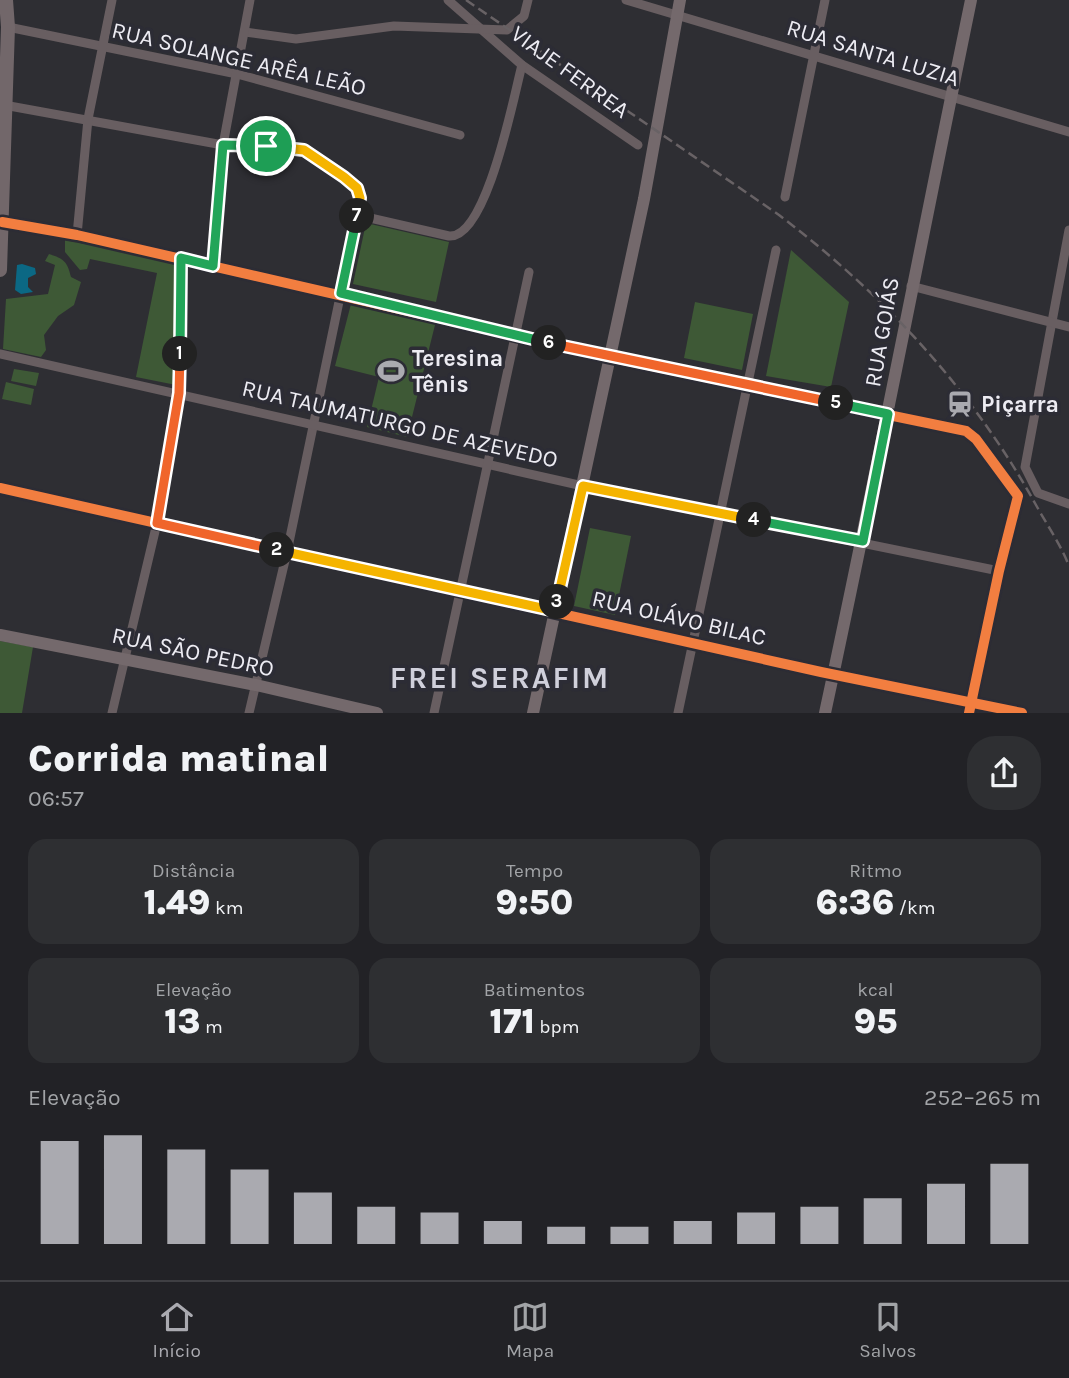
<!DOCTYPE html>
<html lang="pt">
<head>
<meta charset="utf-8">
<style>
  :root { --surface:#222226; --page:#2e2f32; --text:#f1f3f6; --muted:#a2a4a7; --line:#3f3f43; --accent:#aaaab0 }
  body { margin:0; font-family:Karla,sans-serif; background:var(--page); color:var(--text); height:100vh; display:flex; flex-direction:column; font-size:26px; white-space:nowrap }
  * { box-sizing:border-box; margin:0 }
  p { font-size:23px; color:var(--muted) }
  .icon { flex:none; width:38px; height:38px; fill:none; stroke:currentColor; stroke-width:2; stroke-linecap:round; stroke-linejoin:round }
  .map { position:relative; height:713px; overflow:hidden }
  .details { display:flex; flex-direction:column; background:var(--surface); flex:1 }
  .details>* { flex:none }
  .pin { position:absolute; display:grid; place-items:center; width:60px; height:60px; color:#fff; margin:-30px; border:4px solid #fff; border-radius:50%; box-shadow:0 2px 7px #0007 }
  .km { position:absolute; width:35px; height:35px; margin:-18px; border-radius:50%; background:#222; color:#fff; font-size:19px; line-height:35px; text-align:center }
  .round { display:grid; place-items:center; flex:none; width:74px; height:74px; border-radius:28px; background:var(--page) }
  .head { display:flex; align-items:center; justify-content:space-between; height:119px; padding:0 28px }
  h1 { font-size:38px; font-weight:800; line-height:52px }
  .figures { display:grid; grid-template-columns:repeat(3,1fr); gap:10px; height:119px; padding:7px 28px }
  .figures div { display:grid; align-content:center; border-radius:18px; background:var(--page); text-align:center }
  .figures b { font-size:35px; font-weight:800 }
  .figures small { font-size:19px; font-weight:400 }
  .figures p { font-size:19px }
  .chart { height:196px; padding:14px 28px }
  .chart p { display:flex; justify-content:space-between }
  .chart svg { width:100%; height:126px; margin-top:7px; stroke:var(--accent); stroke-width:6 }
  .tabs { display:flex; justify-content:space-around; align-items:center; height:98px; border-top:2px solid var(--line); background:var(--surface); font-size:19px; color:var(--muted) }
  .tabs a { display:grid; justify-items:center; gap:4px }
  .tabs .active { color:var(--accent) }
  .map>svg:first-child { display:block }
</style>
</head>
<body>
<div class="map">
<svg width="1069" height="713" viewBox="0 0 1069 713">
  <rect width="100%" height="100%" fill="#2e2e33"/>
  <!-- green -->
  <g fill="#3e5936">
    <path d="M366,223L449,242L436,302L353,284Z"/>
    <path d="M65,240L178,262L176,385L136,377L157,273L90,259L87,269L80,270L65,252Z"/>
    <path d="M791,250L849,302L831,387L766,376Z"/>
    <path d="M49,254C64,259 67,261 71,277L81,282L74,305L58,316L44,335L46,350L41,357L3,349L6,299L48,294L55,265L45,261Z"/>
    <path d="M352,300L436,321L407,437L367,427L379,377L335,366Z"/>
    <path d="M695,302L753,314L742,370L684,358Z"/>
    <path d="M14,369L39,373L36,386L11,381Z"/>
    <path d="M6,382L34,389L31,405L2,399Z"/>
    <path d="M590,528L631,536L615,615L574,606Z"/>
    <path d="M0,641L33,647L22,713H0Z"/>
  </g>
  <!-- water -->
  <path fill="#0b6884" d="M22,264L35,268L36,274L28,278V287L33,292L21,294L15,290L17,265Z"/>
  <g fill="none" stroke-linecap="round" stroke-linejoin="round">
    <!-- street -->
    <g stroke="#685e61" stroke-width="9">
      <path d="M448,0L522,65L638,145"/>
      <path d="M626,0L1069,132"/>
      <path d="M8,27L237,74L460,135"/>
      <path d="M245,32L296,39L394,26L507,30L524,16L528,0"/>
      <path d="M4,105L223,145L304,150L357,188L360,198L357,215L287,552L249,713"/>
      <path d="M785,197L825,0"/>
      <path d="M357,215L449,236C487,239 514,95 522,65"/>
      <path d="M2,222L77,235L608,357L966,431L976,439L1018,496L999,571L969,713"/>
      <path d="M1069,230L1025,467L1038,493L1069,504"/>
      <path d="M77,235L88,119L112,0"/>
      <path d="M213,266L223,145L250,0"/>
      <path d="M911,286L1069,327"/>
      <path d="M0,354L583,486L999,571"/>
      <path d="M112,713L157,523L179,393L181,258"/>
      <path d="M434,713L529,272"/>
      <path d="M678,713L776,250"/>
    </g>
    <!-- secondary -->
    <g stroke="#74696c" stroke-width="12">
      <path d="M0,488L821,672L1022,713"/>
      <path d="M0,635L256,685L377,713"/>
      <path d="M533,713L644,199L680,0"/>
      <path d="M825,713C876,476 922,238 971,0"/>
    </g>
    <!-- primary -->
    <path stroke="#72676a" stroke-width="14" d="M0,270L8,27L6,0"/>
    <!-- rail -->
    <path stroke="#686265" stroke-width="2.5" stroke-dasharray="10 5" stroke-linecap="butt" d="M466,0L779,215C884,295 972,389 1036,505C1047,525 1061,545 1069,566"/>
    <!-- cycleway casing -->
    <g stroke="#2c2c35" stroke-width="15">
      <g id="cycleway">
        <path d="M2,222L77,235L608,357L966,431L976,439L1018,496L999,571L969,713"/>
        <path d="M0,488L821,672L1022,713"/>
      </g>
    </g>
    <!-- cycleway -->
    <use href="#cycleway" stroke="#f27e40" stroke-width="10"/>
  </g>
  <g fill="none" stroke-linecap="round" stroke-linejoin="round">
    <!-- split-1 casing -->
    <g stroke="#fff" stroke-width="14">
      <path id="split-1" d="M180,354L181,258L213,266L223,145L266,146"/>
    </g>
    <!-- split-2 casing -->
    <g stroke="#fff" stroke-width="14">
      <path id="split-2" d="M180,354L179,393L157,523L277,550"/>
    </g>
    <!-- split-3 casing -->
    <g stroke="#fff" stroke-width="14">
      <path id="split-3" d="M277,550L555,611L557,602"/>
    </g>
    <!-- split-4 casing -->
    <g stroke="#fff" stroke-width="14">
      <path id="split-4" d="M557,602L583,486L754,520"/>
    </g>
    <!-- split-5 casing -->
    <g stroke="#fff" stroke-width="14">
      <path id="split-5" d="M754,520L863,541L888,414L836,403"/>
    </g>
    <!-- split-6 casing -->
    <g stroke="#fff" stroke-width="14">
      <path id="split-6" d="M549,343L836,403"/>
    </g>
    <!-- split-7 casing -->
    <g stroke="#fff" stroke-width="14">
      <path id="split-7" d="M357,216L341,293L549,343"/>
    </g>
    <!-- split-8 casing -->
    <g stroke="#fff" stroke-width="14">
      <path id="split-8" d="M266,146L304,150L344,177L357,188L360,198L357,216"/>
    </g>
    <!-- split-1 -->
    <use href="#split-1" stroke="#22a559" stroke-width="9"/>
    <!-- split-2 -->
    <use href="#split-2" stroke="#f0652b" stroke-width="9"/>
    <!-- split-3 -->
    <use href="#split-3" stroke="#f5b400" stroke-width="9"/>
    <!-- split-4 -->
    <use href="#split-4" stroke="#f5b400" stroke-width="9"/>
    <!-- split-5 -->
    <use href="#split-5" stroke="#22a559" stroke-width="9"/>
    <!-- split-6 -->
    <use href="#split-6" stroke="#f0652b" stroke-width="9"/>
    <!-- split-7 -->
    <use href="#split-7" stroke="#22a559" stroke-width="9"/>
    <!-- split-8 -->
    <use href="#split-8" stroke="#f5b400" stroke-width="9"/>
  </g>
  <!-- icons -->
  <defs>
    <g id="stadium-bare" transform="scale(2.1)"><path d="M0-5a6.5 5 0 1 0 0 10a6.5 5 0 1 0 0-10ZM-3.5-1.8h7v3.6h-7Z" fill="#aaaab0" stroke="#2c2c35" stroke-width="2.5" paint-order="stroke"/></g>
    <g id="station-bare" transform="scale(2.1)"><path d="M-3-6H3Q5-6 5-4V2Q5 4 3 4L4.5 6H3L1.5 4h-3L-3 6H-4.5L-3 4Q-5 4-5 2V-4Q-5-6-3-6ZM-3.5-4v3h7v-3ZM-3.5 1v1.5H-2V1ZM2 1v1.5H3.5V1Z" fill="#aaaab0" stroke="#2c2c35" stroke-width="2.5" paint-order="stroke"/></g>
  </defs>
  <g fill-rule="evenodd">
    <use href="#stadium-bare" x="391" y="371"/>
    <use href="#station-bare" x="960" y="404"/>
  </g>
  <g text-anchor="middle" dominant-baseline="central" stroke-width="7" stroke-linejoin="round" paint-order="stroke">
    <!-- street labels -->
    <g font-size="23" fill="#edecf3" stroke="#2c2c35">
      <text transform="translate(873 53) rotate(17)">RUA SANTA LUZIA</text>
      <text transform="translate(239 59) rotate(13)">RUA SOLANGE ARÊA LEÃO</text>
      <text transform="translate(570 72) rotate(36)">VIAJE FERREA</text>
      <text transform="translate(882 332) rotate(-80)">RUA GOIÁS</text>
      <text transform="translate(400 424) rotate(13)">RUA TAUMATURGO DE AZEVEDO</text>
      <text transform="translate(679 618) rotate(13)">RUA OLÁVO BILAC</text>
      <text transform="translate(193 652) rotate(12)">RUA SÃO PEDRO</text>
    </g>
    <!-- poi labels -->
    <g font-size="23" font-weight="bold" fill="#edecf3" stroke="#2c2c35" text-anchor="start">
      <text x="412" y="358">Teresina<tspan x="412" dy="26">Tênis</tspan></text>
      <text x="981" y="404">Piçarra</text>
    </g>
    <!-- district labels -->
    <g font-size="30" font-weight="bold" letter-spacing="2" fill="#d0d0db" stroke="#2c2c35">
      <text x="500" y="678">FREI SERAFIM</text>
    </g>
  </g>
</svg>
<div class="pin" style="left:266px;top:146px;background:#1e9e55"><svg class="icon" aria-label="arrive" viewBox="0 0 24 24"><path d="M6 21V4h12l-3 4 3 4H6"/></svg></div>
<b class="km" style="left:180px;top:354px">1</b>
<b class="km" style="left:277px;top:550px">2</b>
<b class="km" style="left:557px;top:602px">3</b>
<b class="km" style="left:754px;top:520px">4</b>
<b class="km" style="left:836px;top:403px">5</b>
<b class="km" style="left:549px;top:343px">6</b>
<b class="km" style="left:357px;top:216px">7</b>
</div>
<section class="details">
<div class="head"><div><h1>Corrida matinal</h1><p>06:57</p></div><a class="round"><svg class="icon" aria-label="share" viewBox="0 0 24 24"><path d="M12 15V3M7 8l5-5 5 5M5 13v7h14v-7"/></svg></a></div>
<div class="figures">
<div><p>Distância</p><b>1.49<small> km</small></b></div>
<div><p>Tempo</p><b>9:50</b></div>
<div><p>Ritmo</p><b>6:36<small> /km</small></b></div>
</div>
<div class="figures">
<div><p>Elevação</p><b>13<small> m</small></b></div>
<div><p>Batimentos</p><b>171<small> bpm</small></b></div>
<div><p>kcal</p><b>95</b></div>
</div>
<div class="chart"><p><span>Elevação</span>252–265 m</p>
<svg viewBox="0 0 160 44" preserveAspectRatio="none"><path d="M5 44V8M15 44V6M25 44V11M35 44V18M45 44V26M55 44V31M65 44V33M75 44V36M85 44V38M95 44V38M105 44V36M115 44V33M125 44V31M135 44V28M145 44V23M155 44V16"/></svg>
</div>
</section>
<nav class="tabs">
<a class="active"><svg class="icon" aria-label="home" viewBox="0 0 24 24"><path d="M3 11l9-7 9 7M6 9v11h12V9"/></svg>Início</a>
<a><svg class="icon" aria-label="map" viewBox="0 0 24 24"><path d="M3 6l6-2 6 2 6-2v14l-6 2-6-2-6 2zM9 4v14M15 6v14"/></svg>Mapa</a>
<a><svg class="icon" aria-label="saved" viewBox="0 0 24 24"><path d="M7 4h10v16l-5-4-5 4z"/></svg>Salvos</a>
</nav>
</body>
</html>
